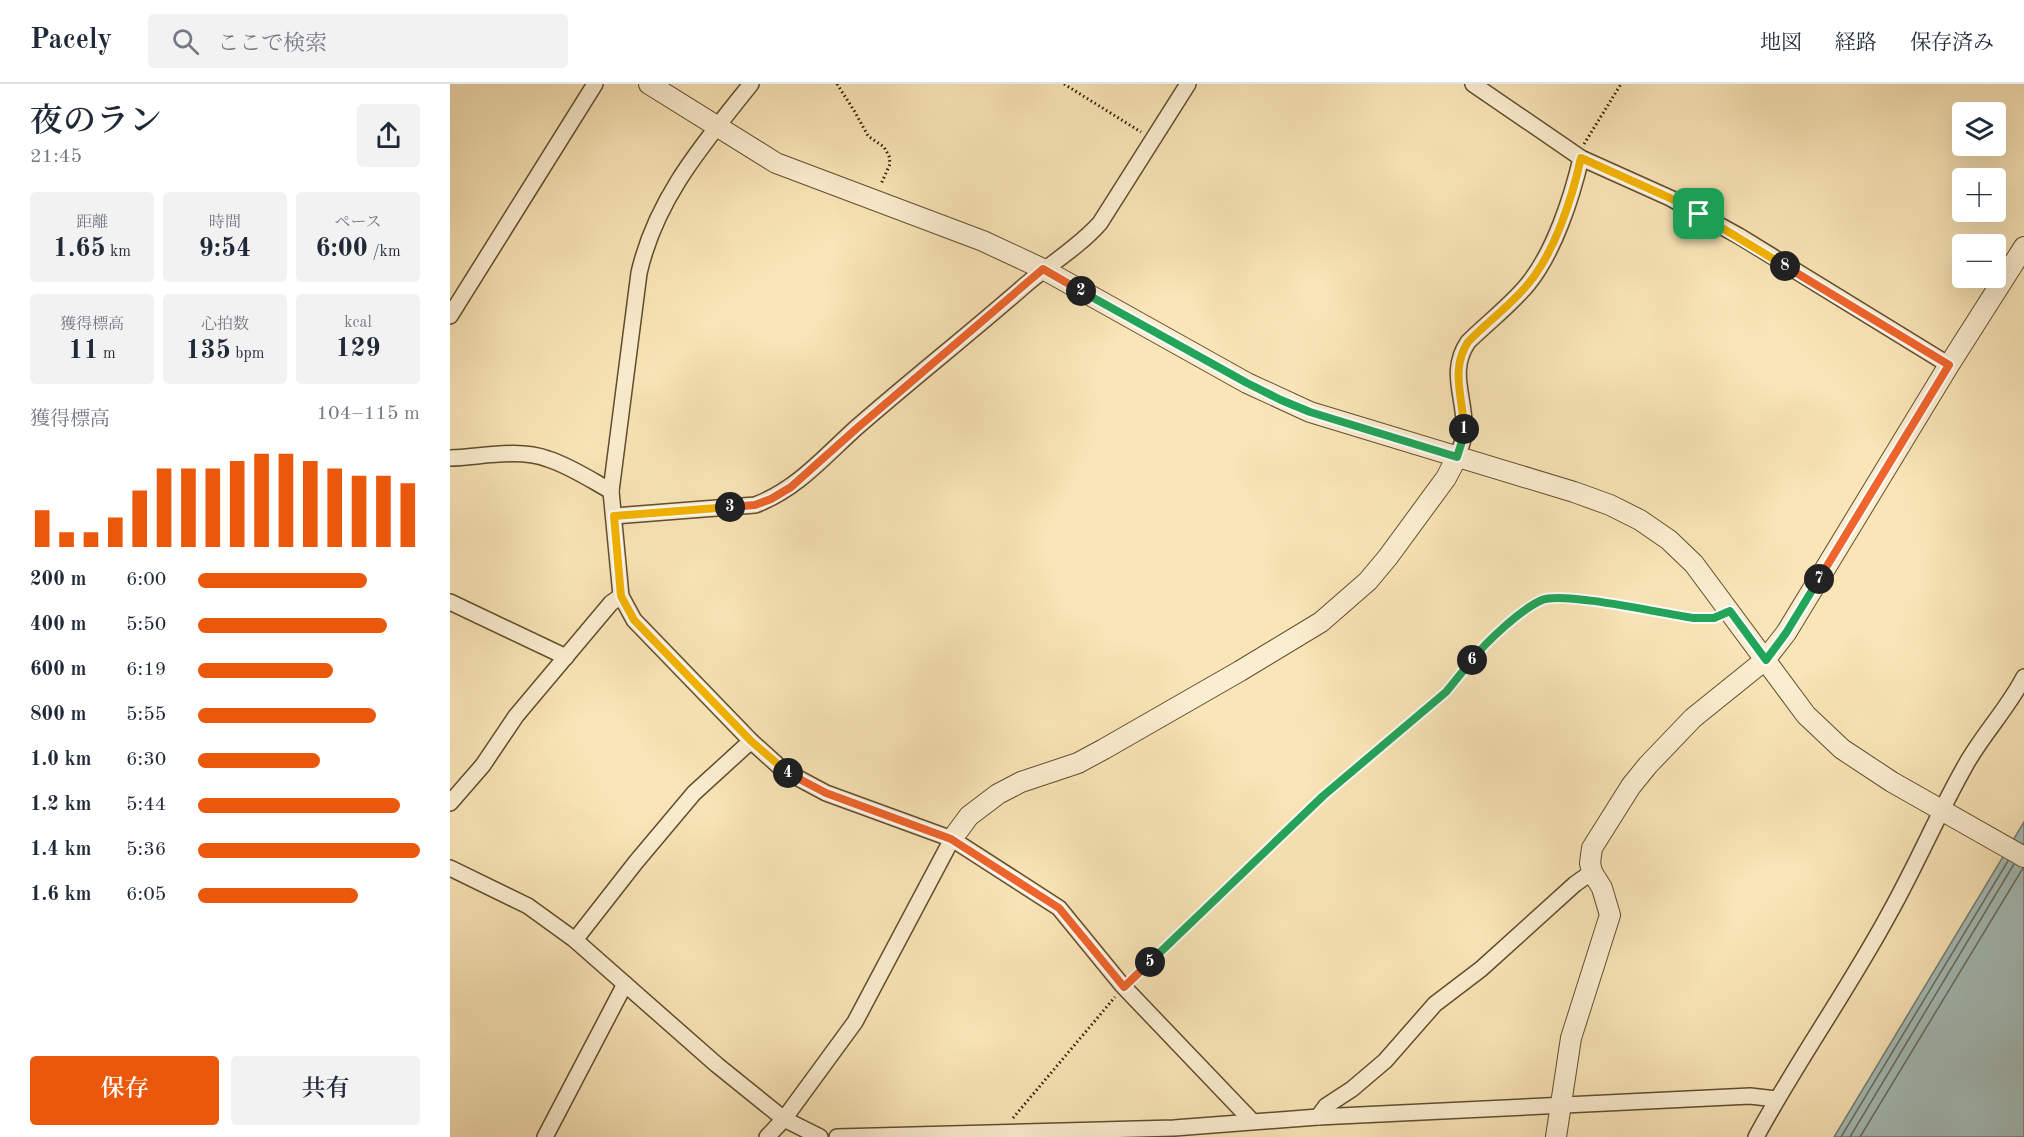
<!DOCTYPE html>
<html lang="ja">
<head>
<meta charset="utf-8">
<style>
  :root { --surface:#fff; --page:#f2f2f3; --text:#1f2937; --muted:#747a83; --line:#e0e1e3; --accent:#ea580c }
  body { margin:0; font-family:"Old Standard TT","Noto Serif JP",serif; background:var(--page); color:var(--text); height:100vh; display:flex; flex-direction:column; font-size:22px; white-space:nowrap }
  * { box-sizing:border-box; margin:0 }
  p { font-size:20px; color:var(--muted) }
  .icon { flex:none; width:33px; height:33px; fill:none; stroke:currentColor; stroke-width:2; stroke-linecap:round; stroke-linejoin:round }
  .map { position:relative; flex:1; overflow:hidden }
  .panel { display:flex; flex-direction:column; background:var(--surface); width:450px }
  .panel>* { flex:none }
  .controls { position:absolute; left:1502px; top:18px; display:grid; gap:12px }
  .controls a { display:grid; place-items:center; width:54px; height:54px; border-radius:6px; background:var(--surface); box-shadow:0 6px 24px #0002; font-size:30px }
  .pin { position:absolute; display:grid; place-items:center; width:51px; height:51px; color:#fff; margin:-26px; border-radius:12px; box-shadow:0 3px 9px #0006 }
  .km { position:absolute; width:30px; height:30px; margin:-15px; border-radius:50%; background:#222; color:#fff; font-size:16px; line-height:30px; text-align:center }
  .round { display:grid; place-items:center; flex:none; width:63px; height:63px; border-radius:6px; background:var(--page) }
  .overview { display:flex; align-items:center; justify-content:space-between; height:102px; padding:0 30px }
  h1 { font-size:33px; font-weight:600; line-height:45px }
  .figures { display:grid; grid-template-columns:repeat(3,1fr); gap:9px; height:102px; padding:6px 30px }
  .figures div { display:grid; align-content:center; border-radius:6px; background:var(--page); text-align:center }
  .figures b { font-size:26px; font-weight:600 }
  .figures small { font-size:16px; font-weight:400 }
  .figures p { font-size:16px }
  .chart { height:168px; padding:12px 30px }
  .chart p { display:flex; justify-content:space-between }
  .chart svg { width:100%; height:108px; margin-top:6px; stroke:var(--accent); stroke-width:6 }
  .cta { display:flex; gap:12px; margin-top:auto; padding:12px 30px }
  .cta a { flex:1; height:69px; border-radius:6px; background:var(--accent); color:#fff; font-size:24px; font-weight:600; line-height:69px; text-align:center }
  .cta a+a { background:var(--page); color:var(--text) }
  ul { padding:0 30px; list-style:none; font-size:20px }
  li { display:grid; grid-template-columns:96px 72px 1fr; align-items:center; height:45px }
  li i { height:15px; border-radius:8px; background:var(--accent) }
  header { display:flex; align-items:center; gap:36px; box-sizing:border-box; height:84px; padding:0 30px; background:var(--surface); border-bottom:2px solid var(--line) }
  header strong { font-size:28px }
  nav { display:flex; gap:33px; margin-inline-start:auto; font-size:21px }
  .search { width:420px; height:54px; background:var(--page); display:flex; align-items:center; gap:15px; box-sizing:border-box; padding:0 21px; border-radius:6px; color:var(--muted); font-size:22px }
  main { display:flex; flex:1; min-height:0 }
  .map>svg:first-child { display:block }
</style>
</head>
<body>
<header>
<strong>Pacely</strong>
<div class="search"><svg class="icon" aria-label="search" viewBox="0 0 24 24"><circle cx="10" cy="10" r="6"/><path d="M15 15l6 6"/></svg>ここで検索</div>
<nav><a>地図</a><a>経路</a><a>保存済み</a></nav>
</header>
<main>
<section class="panel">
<div class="overview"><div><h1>夜のラン</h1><p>21:45</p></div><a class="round"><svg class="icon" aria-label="share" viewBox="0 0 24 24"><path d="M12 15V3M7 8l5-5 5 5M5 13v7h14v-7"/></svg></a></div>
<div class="figures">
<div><p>距離</p><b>1.65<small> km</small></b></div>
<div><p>時間</p><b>9:54</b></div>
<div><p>ペース</p><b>6:00<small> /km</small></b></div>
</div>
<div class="figures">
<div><p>獲得標高</p><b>11<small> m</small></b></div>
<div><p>心拍数</p><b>135<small> bpm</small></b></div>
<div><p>kcal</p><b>129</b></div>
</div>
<div class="chart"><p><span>獲得標高</span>104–115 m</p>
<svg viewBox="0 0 160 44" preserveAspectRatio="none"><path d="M5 44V29M15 44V38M25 44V38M35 44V32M45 44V21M55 44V12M65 44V12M75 44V12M85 44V9M95 44V6M105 44V6M115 44V9M125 44V12M135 44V15M145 44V15M155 44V18"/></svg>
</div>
<ul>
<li><b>200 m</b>6:00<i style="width:76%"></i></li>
<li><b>400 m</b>5:50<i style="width:85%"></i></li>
<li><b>600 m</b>6:19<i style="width:61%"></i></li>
<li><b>800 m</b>5:55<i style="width:80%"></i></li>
<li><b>1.0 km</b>6:30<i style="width:55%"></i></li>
<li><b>1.2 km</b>5:44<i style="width:91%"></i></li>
<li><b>1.4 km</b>5:36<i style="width:100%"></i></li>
<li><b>1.6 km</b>6:05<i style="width:72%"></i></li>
</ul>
<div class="cta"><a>保存</a><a>共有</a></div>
</section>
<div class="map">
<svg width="1574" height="1053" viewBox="0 0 1574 1053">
  <rect width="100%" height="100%" fill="#f9e5b7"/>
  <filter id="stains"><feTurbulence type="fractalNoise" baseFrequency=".00333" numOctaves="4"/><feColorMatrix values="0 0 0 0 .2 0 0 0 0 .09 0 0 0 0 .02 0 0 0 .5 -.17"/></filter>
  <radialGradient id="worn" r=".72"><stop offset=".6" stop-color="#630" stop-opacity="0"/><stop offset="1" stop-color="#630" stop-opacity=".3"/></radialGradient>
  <!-- water -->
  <path fill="#a3bcb9" stroke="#747b6f" stroke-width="1.5" d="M1574,738V1053H1384Z"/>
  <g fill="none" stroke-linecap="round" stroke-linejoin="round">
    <!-- shore -->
    <g stroke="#686b5c" stroke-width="1.5">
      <path d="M1391,1053L1558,777"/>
      <path d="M1400,1053L1564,780"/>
      <path d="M1410,1053L1573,784"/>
    </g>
    <!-- minor casing -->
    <g stroke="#614d2e" stroke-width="18">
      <g id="minor">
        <path d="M301,0C254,59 206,114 189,189L161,407L171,512L184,536L301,657L333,686L376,709L502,755L405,938L334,1035L317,1053"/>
        <path d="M1023,0L1131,74L1220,114L1289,152L1499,281"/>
        <path d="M0,232L145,0"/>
        <path d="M1007,373C1010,366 1013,357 1014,350C1017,316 997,289 1018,258C1037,239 1060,222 1078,200C1104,168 1122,113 1131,74"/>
        <path d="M0,374C31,373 68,364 98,375C120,382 141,396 161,407"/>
        <path d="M164,432L305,421C346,406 374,373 406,344C461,296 518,251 573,203C598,181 628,164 650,139L738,0"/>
        <path d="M0,518L116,573"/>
        <path d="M0,719L33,681L66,632L161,519L171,512"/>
        <path d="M502,755L609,824L672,901L802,1037"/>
        <path d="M0,784L78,822L125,856L267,981L334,1035L370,1053"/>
        <path d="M125,856L186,778L244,709L301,657"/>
        <path d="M868,1033L876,1022L902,1005L935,977L985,920L1031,885L1125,800L1142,788"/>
        <path d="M95,1053L175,900"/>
        <path d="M387,1053L724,1044L868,1033L1300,1012L1326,1015"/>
        <path d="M1306,1053C1347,977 1398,906 1439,830C1466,782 1487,732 1514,684C1531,652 1557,626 1574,593"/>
      </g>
    </g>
    <!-- tertiary casing -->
    <g stroke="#614d2e" stroke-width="22">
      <g id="tertiary">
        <path d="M199,0L326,79L533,157L593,185L797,299L860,328L1124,408L1160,421L1190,436L1219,456L1244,480L1356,631L1392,665L1442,698L1574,773"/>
        <path d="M502,755L519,732L548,710L571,698L628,679L654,665L790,587L871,538L918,497L938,473L996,394L1007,373"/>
        <path d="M1106,1053L1121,954L1160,831L1152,804L1142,788L1140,779L1142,764L1181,702L1198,681L1243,634L1315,576L1336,549L1499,281L1574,163"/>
      </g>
    </g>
    <!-- path -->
    <g stroke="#2e1a00" stroke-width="3" stroke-dasharray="1.5 3" stroke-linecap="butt">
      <path d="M387,0L405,28L418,52L434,63L439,72L440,80L431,100"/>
      <path d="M614,0L691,48"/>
      <path d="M1134,60L1171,0"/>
      <path d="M684,893L873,712L996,608L1030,566L1053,544L1093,515L1116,513L1243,534H1264"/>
      <path d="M563,1034L665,913"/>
    </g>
    <!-- minor -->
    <use href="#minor" stroke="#fbeed0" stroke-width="15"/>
    <!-- tertiary -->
    <use href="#tertiary" stroke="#fbeed0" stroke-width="20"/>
  </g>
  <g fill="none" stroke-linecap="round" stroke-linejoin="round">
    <!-- split-1 casing -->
    <g stroke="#fff" stroke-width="12">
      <path id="split-1" d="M1014,345C1013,314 1000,285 1018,258C1037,238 1060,222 1078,200C1105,168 1122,114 1131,74L1220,114L1249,130"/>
    </g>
    <!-- split-2 casing -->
    <g stroke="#fff" stroke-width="12">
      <path id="split-2" d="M631,207L797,299L831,316L860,328L1007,373L1014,351V345"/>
    </g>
    <!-- split-3 casing -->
    <g stroke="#fff" stroke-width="12">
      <path id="split-3" d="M280,423L305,421L321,415L341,403L406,345L593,185L631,207"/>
    </g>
    <!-- split-4 casing -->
    <g stroke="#fff" stroke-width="12">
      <path id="split-4" d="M280,423L164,432L171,512L184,536L301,657L338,689"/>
    </g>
    <!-- split-5 casing -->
    <g stroke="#fff" stroke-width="12">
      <path id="split-5" d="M338,689L376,709L501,755L609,824L674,903L700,878"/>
    </g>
    <!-- split-6 casing -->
    <g stroke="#fff" stroke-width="12">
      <path id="split-6" d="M700,878L873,712L996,608L1022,576"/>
    </g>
    <!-- split-7 casing -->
    <g stroke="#fff" stroke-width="12">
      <path id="split-7" d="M1022,576C1036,558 1071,525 1092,516C1113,507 1215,530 1243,534H1264L1280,527L1316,576L1336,549L1369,495"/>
    </g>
    <!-- split-8 casing -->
    <g stroke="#fff" stroke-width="12">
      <path id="split-8" d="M1335,182L1499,281L1369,495"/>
    </g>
    <!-- split-9 casing -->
    <g stroke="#fff" stroke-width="12">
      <path id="split-9" d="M1249,130L1335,182"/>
    </g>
    <!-- split-1 -->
    <use href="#split-1" stroke="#f5b400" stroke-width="8"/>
    <!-- split-2 -->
    <use href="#split-2" stroke="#22a559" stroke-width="8"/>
    <!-- split-3 -->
    <use href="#split-3" stroke="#f0652b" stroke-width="8"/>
    <!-- split-4 -->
    <use href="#split-4" stroke="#f5b400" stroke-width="8"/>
    <!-- split-5 -->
    <use href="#split-5" stroke="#f0652b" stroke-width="8"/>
    <!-- split-6 -->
    <use href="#split-6" stroke="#22a559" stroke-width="8"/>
    <!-- split-7 -->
    <use href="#split-7" stroke="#22a559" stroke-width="8"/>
    <!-- split-8 -->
    <use href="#split-8" stroke="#f0652b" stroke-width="8"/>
    <!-- split-9 -->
    <use href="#split-9" stroke="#f5b400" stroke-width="8"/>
  </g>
  <rect width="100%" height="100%" filter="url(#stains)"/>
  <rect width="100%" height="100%" fill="url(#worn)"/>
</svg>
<div class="controls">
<a><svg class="icon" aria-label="layers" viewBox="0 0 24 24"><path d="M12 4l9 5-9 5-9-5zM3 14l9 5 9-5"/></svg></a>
<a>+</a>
<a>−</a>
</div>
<div class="pin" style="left:1249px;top:130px;background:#1e9e55"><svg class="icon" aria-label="arrive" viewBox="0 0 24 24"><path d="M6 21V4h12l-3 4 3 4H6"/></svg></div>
<b class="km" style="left:1014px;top:345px">1</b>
<b class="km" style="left:631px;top:207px">2</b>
<b class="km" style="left:280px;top:423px">3</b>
<b class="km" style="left:338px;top:689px">4</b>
<b class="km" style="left:700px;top:878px">5</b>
<b class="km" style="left:1022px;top:576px">6</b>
<b class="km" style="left:1369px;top:495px">7</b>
<b class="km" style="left:1335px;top:182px">8</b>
</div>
</main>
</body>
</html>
